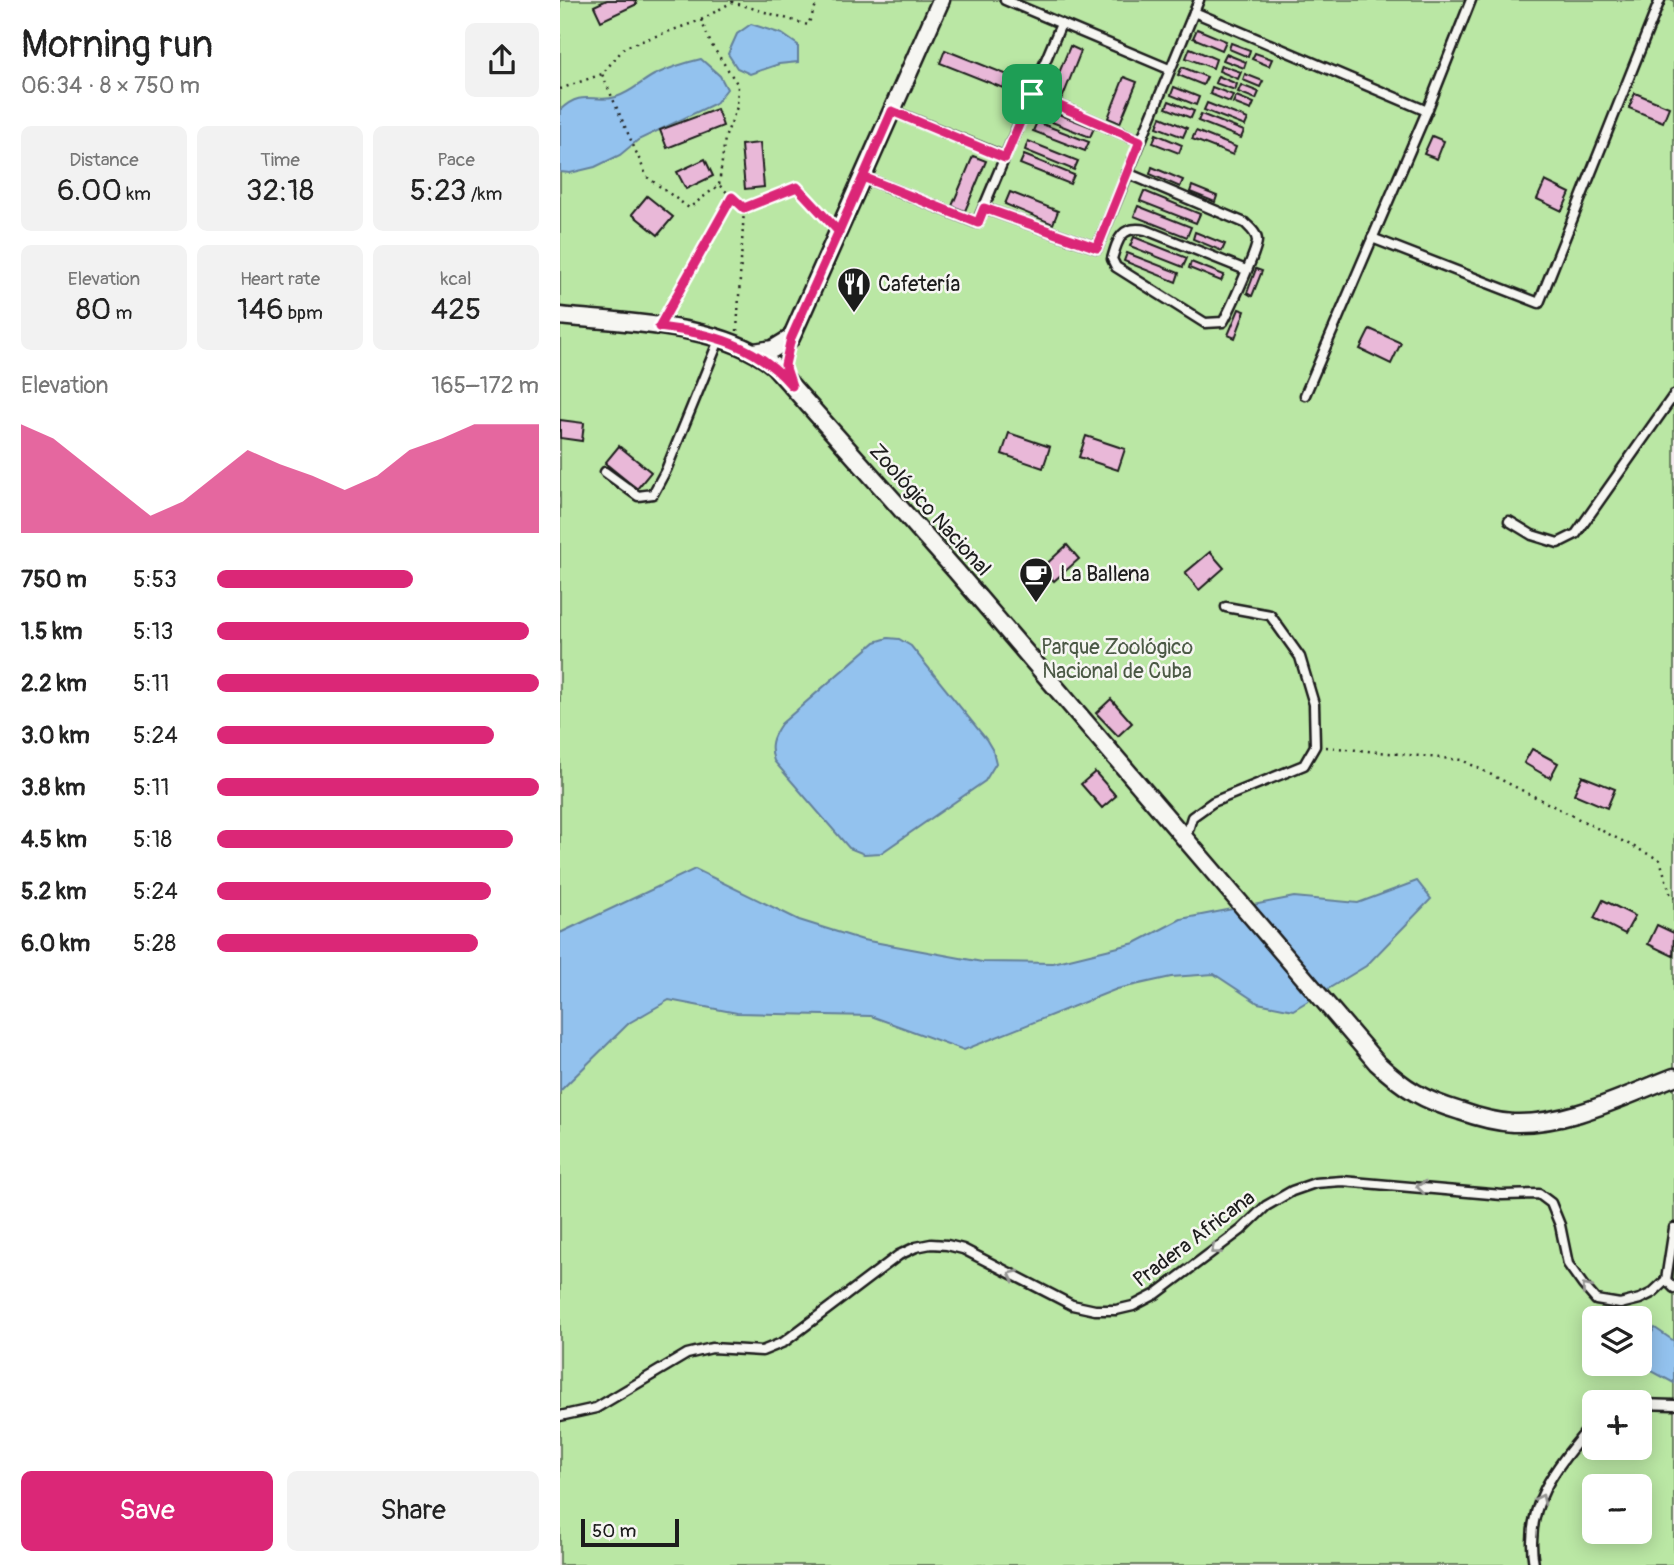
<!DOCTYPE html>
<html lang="en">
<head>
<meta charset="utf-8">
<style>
  :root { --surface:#fff; --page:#f2f2f2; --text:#222; --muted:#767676; --accent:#db2777 }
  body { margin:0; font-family:Pangolin,sans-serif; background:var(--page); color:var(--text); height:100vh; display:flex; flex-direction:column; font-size:26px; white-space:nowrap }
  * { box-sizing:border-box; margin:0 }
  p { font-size:23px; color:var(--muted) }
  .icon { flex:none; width:38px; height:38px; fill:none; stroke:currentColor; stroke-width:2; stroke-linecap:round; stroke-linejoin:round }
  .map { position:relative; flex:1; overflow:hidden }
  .panel { display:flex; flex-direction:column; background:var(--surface); width:560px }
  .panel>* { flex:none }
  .tools { position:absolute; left:1022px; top:1306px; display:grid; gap:14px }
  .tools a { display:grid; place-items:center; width:70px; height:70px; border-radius:10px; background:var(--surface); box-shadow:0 4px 18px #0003; font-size:35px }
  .scale { position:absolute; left:21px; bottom:18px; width:98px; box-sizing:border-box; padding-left:7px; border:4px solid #1c1c1c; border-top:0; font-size:19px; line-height:24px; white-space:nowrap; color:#1c1c1c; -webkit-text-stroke:5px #f6f6f2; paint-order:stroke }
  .pin { position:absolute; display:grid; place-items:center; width:60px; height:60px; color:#fff; margin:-30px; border-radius:14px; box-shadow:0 4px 10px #0006 }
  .round { display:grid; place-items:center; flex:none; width:74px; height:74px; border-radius:10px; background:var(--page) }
  .overview { display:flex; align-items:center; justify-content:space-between; height:119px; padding:0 21px }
  h1 { font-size:38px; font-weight:600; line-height:52px }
  .figures { display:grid; grid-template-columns:repeat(3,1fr); gap:10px; height:119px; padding:7px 21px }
  .figures div { display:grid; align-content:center; border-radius:10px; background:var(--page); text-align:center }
  .figures b { font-size:30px; font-weight:600 }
  .figures small { font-size:19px; font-weight:400 }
  .figures p { font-size:19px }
  .chart { height:196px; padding:14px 21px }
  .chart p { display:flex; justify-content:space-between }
  .chart svg { width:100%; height:126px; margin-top:7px; fill:var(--accent); opacity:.7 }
  .primary-button { display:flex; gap:14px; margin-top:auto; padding:14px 21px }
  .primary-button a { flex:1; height:80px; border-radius:10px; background:var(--accent); color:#fff; font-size:28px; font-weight:600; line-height:80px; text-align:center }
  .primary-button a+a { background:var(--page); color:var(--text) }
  ul { padding:0 21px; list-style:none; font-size:23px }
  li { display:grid; grid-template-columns:112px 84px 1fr; align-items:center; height:52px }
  li i { height:18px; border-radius:9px; background:var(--accent) }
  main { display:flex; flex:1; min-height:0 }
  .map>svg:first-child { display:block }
</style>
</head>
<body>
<main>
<section class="panel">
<div class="overview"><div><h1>Morning run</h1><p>06:34 · 8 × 750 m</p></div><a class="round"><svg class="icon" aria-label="share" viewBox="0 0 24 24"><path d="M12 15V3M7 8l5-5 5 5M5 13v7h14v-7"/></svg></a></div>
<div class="figures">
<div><p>Distance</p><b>6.00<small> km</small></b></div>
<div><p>Time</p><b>32:18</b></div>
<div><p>Pace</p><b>5:23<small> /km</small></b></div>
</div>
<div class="figures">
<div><p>Elevation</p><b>80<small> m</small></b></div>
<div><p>Heart rate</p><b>146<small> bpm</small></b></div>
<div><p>kcal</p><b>425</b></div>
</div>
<div class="chart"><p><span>Elevation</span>165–172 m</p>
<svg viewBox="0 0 160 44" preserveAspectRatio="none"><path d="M0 44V6L10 11L20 20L30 29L40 38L50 33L60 24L70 15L80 20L90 24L100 29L110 24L120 15L130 11L140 6L150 6L160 6V44z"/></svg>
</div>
<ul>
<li><b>750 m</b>5:53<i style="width:61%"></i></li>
<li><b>1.5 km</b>5:13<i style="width:97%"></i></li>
<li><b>2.2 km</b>5:11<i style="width:100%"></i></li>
<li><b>3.0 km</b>5:24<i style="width:86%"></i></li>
<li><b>3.8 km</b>5:11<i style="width:100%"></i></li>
<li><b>4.5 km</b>5:18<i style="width:92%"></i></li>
<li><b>5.2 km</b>5:24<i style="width:85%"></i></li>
<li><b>6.0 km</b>5:28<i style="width:81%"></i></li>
</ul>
<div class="primary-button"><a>Save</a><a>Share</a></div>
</section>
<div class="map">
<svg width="1114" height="1565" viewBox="0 0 1114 1565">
  <rect width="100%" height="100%" fill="#f3eaed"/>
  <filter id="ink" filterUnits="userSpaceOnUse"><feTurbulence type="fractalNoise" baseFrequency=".0143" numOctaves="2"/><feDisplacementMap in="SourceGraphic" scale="14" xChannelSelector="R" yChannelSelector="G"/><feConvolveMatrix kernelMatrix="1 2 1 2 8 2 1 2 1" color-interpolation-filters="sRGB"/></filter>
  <g filter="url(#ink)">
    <!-- green -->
    <path fill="#bae7a4" stroke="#6b8260" stroke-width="2" fill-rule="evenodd" d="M0,0H1114V1565H0ZM1034,1318H1080V1363H1034ZM1034,1402H1080V1447H1034ZM1034,1486H1080V1531H1034Z"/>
    <!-- water -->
    <g fill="#93c2ee" stroke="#63809a" stroke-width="2">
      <path d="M191,24L222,34L238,45V62L219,64L190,74L177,68L168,54L177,34Z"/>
      <path d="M141,59L160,76L167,89L156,103L78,140L60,155L35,167L10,173L0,172V110C23,88 34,104 56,97C70,93 81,82 94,75C109,68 124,63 141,59Z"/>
      <path d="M328,638L339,639L351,646L426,739L433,751L436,763L425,781L321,853L304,854L289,848L214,761C209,746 212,737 221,724L315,642Z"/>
      <path d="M135,869L239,920L303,940L422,962L493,963L575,943L621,919L734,897L798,903L857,881L871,899L806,966L733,1010L698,1003L654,974L611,977L557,989L404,1050L311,1016L177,1013L109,1000L69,1023L0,1091V933Z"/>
      <path d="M1095,1328L1114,1341V1383L1086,1368L1084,1344Z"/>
    </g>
    <!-- building -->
    <g fill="#e9b8d8" stroke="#1c1c1c" stroke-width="2">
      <path d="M47,0H75L77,4L41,21L34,6Z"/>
      <path d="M637,29L666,41L662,50L633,38Z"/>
      <path d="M671,43L690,50L688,57L669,49Z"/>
      <path d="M510,46L521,51L502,99L490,95Z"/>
      <path d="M630,48L656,59L653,68L626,58Z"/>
      <path d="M385,50L448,75L443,88L380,63Z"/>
      <path d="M695,53L712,59L709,66L692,59Z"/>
      <path d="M666,54L686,62L684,68L663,60Z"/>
      <path d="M661,65L681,72L678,79L659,71Z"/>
      <path d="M622,67L647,77L643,85L618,75Z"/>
      <path d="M685,74L703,81L700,87L683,80Z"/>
      <path d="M658,76L677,84L675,90L655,83Z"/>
      <path d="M564,77L577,82L560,123L548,118Z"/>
      <path d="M681,85L699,92L696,99L678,92Z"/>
      <path d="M614,87L639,97L636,105L611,95Z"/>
      <path d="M652,87L673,95L670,102L650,94Z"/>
      <path d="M1075,93L1109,107L1103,122L1069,108Z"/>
      <path d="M676,96L694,103L691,110L673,103Z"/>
      <path d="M609,101L634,111L631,118L606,108Z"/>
      <path d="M647,103L688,119L685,126L644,110Z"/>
      <path d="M483,108L534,128L530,137L479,117Z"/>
      <path d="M157,109L163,126L107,148L100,130Z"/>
      <path d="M641,114L684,131L681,138L638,121Z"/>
      <path d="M601,117L627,128L623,137L597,127Z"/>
      <path d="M477,122L529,142L525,151L473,131Z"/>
      <path d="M636,131L676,147L673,155L632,139Z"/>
      <path d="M596,134L622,145L619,153L593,143Z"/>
      <path d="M872,136L884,141L877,159L864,154Z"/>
      <path d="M468,141L518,161L514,170L465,150Z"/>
      <path d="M200,143L204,187L185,189L181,145Z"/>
      <path d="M464,155L514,175L510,184L460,164Z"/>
      <path d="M413,156L426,161L405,211L392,206Z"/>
      <path d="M145,159L153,176L126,189L117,172Z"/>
      <path d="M592,167L623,180L620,187L590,174Z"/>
      <path d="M985,181L1010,193L1002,211L977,199Z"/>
      <path d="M632,186L657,196L655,202L630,192Z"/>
      <path d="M584,191L640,214L636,223L580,201Z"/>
      <path d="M450,192L498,211L493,224L445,204Z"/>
      <path d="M87,196L113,217L98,235L72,214Z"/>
      <path d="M578,206L631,227L627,237L574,216Z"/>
      <path d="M635,232L665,244L662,251L633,239Z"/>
      <path d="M574,237L627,258L623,267L570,246Z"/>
      <path d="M567,253L619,273L616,282L564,261Z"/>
      <path d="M631,262L664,275L661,281L629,268Z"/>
      <path d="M696,269L702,271L692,296L687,293Z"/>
      <path d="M679,309L685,311L675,338L668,335Z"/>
      <path d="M810,329L841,343L831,364L800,349Z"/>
      <path d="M0,420L24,423L22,441L0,438Z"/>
      <path d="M449,433L490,447L483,468L442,454Z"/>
      <path d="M526,436L565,449L558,470L519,457Z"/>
      <path d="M59,446L91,472L77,489L45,463Z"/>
      <path d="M507,545L519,559L494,581L482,568Z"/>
      <path d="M650,552L664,568L639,590L625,573Z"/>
      <path d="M551,699L572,723L558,736L536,713Z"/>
      <path d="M972,749L998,763L990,778L964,763Z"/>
      <path d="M535,772L556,796L542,808L521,784Z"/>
      <path d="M1022,776L1055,789L1047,808L1014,794Z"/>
      <path d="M1043,900L1075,916L1065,934L1034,918Z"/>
      <path d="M1097,925L1114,933L1113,956L1088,944Z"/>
    </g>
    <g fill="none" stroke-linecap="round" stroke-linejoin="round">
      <!-- service casing -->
      <g stroke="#1c1c1c" stroke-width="13">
        <g id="service">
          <path d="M445,0L609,69"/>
          <path d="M634,12L867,111"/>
          <path d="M472,94L580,141"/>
          <path d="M333,111L445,157"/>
          <path d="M567,173L685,223C690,228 697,233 697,241C697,251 669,312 663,322L645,323L556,267L552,259C558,238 562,225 586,230L686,270"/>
          <path d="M303,177L417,223L501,24"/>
          <path d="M424,208L537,248L639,0"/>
          <path d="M812,238L979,303L1100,0"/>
          <path d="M745,395L867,111L911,0"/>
          <path d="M45,472L78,496L93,494L106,470L159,340"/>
          <path d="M949,521L972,535L998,543L1016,534L1114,395"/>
          <path d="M626,837L632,817L653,802L744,765L755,746L754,704L740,657L710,615L666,607"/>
          <path d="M1106,1280L1114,1288"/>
          <path d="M1080,1404L1114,1405"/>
          <path d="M0,1416L36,1408L127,1354L152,1348L202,1351L224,1342L339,1255L356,1247L371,1244L387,1245L403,1249L512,1305L535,1310H556L573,1306L596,1294L681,1230L706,1206L732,1191L755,1183L782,1181L942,1195L979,1194L991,1203L1000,1225L1008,1264L1023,1285L1036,1300L1060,1304L1080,1299L1092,1293L1106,1280L1114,1228"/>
          <path d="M974,1565C963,1504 997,1466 1034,1422"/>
        </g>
      </g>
      <!-- minor casing -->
      <g stroke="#1c1c1c" stroke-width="21">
        <g id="minor">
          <path d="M0,316C65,323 161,323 214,366L396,571L817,1063C845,1089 863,1100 900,1111C917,1117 935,1122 953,1123C1008,1125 1064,1096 1114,1077"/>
          <path d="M194,352L213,349L231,338L381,0"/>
        </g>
      </g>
      <!-- path -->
      <g stroke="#1c1c1c" stroke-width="2.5" stroke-dasharray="2 5" stroke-linecap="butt">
        <path d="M258,0L248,25L172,2L141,20L65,47L42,74L87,177L129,208L159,185L184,208L237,187L267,219"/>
        <path d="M141,20L151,44L178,85L177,107L165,138L159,185"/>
        <path d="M0,89L42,74"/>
        <path d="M108,312L172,197"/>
        <path d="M177,331L184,209"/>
        <path d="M766,747L902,760L1100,860L1111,896L1114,898"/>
      </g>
      <!-- service -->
      <use href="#service" stroke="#f6f6f2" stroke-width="8"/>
      <!-- minor -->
      <use href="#minor" stroke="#f6f6f2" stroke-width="16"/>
    </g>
    <!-- one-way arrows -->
    <defs><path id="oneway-chevron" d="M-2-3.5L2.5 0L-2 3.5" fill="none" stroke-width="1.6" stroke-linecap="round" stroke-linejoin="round" transform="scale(1.75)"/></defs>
    <g stroke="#949492">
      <use href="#oneway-chevron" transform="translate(861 1187) rotate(-174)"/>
      <use href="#oneway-chevron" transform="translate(655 1250) rotate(142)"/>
      <use href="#oneway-chevron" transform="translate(453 1275) rotate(-153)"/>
      <use href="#oneway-chevron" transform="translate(1026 1288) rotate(-130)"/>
      <use href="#oneway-chevron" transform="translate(981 1499) rotate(-64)"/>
    </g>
  </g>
  <g fill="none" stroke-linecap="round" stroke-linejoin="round" filter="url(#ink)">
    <!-- route casing -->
    <g stroke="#fff" stroke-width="14">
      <path id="route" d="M472,94L445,158L332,111L279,232L237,187L184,208L172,197L99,327C150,333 198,345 232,386L225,365L231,338L303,177L418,223L424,208L537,248L580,141L472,94"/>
    </g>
    <!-- route -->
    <use href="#route" stroke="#db2777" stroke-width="9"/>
  </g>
  <!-- icons -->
  <defs>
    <g id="restaurant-pin" transform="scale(1.75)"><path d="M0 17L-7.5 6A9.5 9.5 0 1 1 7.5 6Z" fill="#1c1c1c" stroke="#f6f6f2"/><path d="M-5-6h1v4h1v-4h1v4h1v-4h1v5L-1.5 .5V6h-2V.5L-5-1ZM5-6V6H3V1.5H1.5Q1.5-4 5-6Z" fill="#fff"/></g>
    <g id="cafe-pin" transform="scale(1.75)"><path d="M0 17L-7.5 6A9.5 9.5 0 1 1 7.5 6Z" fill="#1c1c1c" stroke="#f6f6f2"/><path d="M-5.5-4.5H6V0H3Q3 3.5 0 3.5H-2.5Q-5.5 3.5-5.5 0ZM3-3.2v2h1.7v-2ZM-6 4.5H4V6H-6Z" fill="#fff"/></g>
  </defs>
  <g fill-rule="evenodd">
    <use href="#restaurant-pin" x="294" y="284"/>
    <use href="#cafe-pin" x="476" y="574"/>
  </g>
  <g text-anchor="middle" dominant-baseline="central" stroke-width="5" stroke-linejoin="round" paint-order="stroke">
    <!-- poi labels -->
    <g font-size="21" fill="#1c1c1c" stroke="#f6f6f2" text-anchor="start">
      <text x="318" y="284">Cafetería</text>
      <text x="500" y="574">La Ballena</text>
    </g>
    <!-- street labels -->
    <g font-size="21" fill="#1c1c1c" stroke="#f6f6f2">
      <text transform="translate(370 510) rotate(48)">Zoológico Nacional</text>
      <text transform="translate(634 1239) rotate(-37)">Pradera Africana</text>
    </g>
    <!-- park labels -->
    <g font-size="21" fill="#4b5945" stroke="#f6f6f2">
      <text x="557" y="647">Parque Zoológico<tspan x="557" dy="24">Nacional de Cuba</tspan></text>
    </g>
  </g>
</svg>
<div class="tools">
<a><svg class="icon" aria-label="layers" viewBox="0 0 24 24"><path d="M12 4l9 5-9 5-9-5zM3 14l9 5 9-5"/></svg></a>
<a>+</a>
<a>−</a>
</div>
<div class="scale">50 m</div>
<div class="pin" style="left:472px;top:94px;background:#1e9e55"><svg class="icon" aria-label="arrive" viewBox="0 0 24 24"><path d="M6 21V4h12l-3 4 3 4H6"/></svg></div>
</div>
</main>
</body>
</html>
